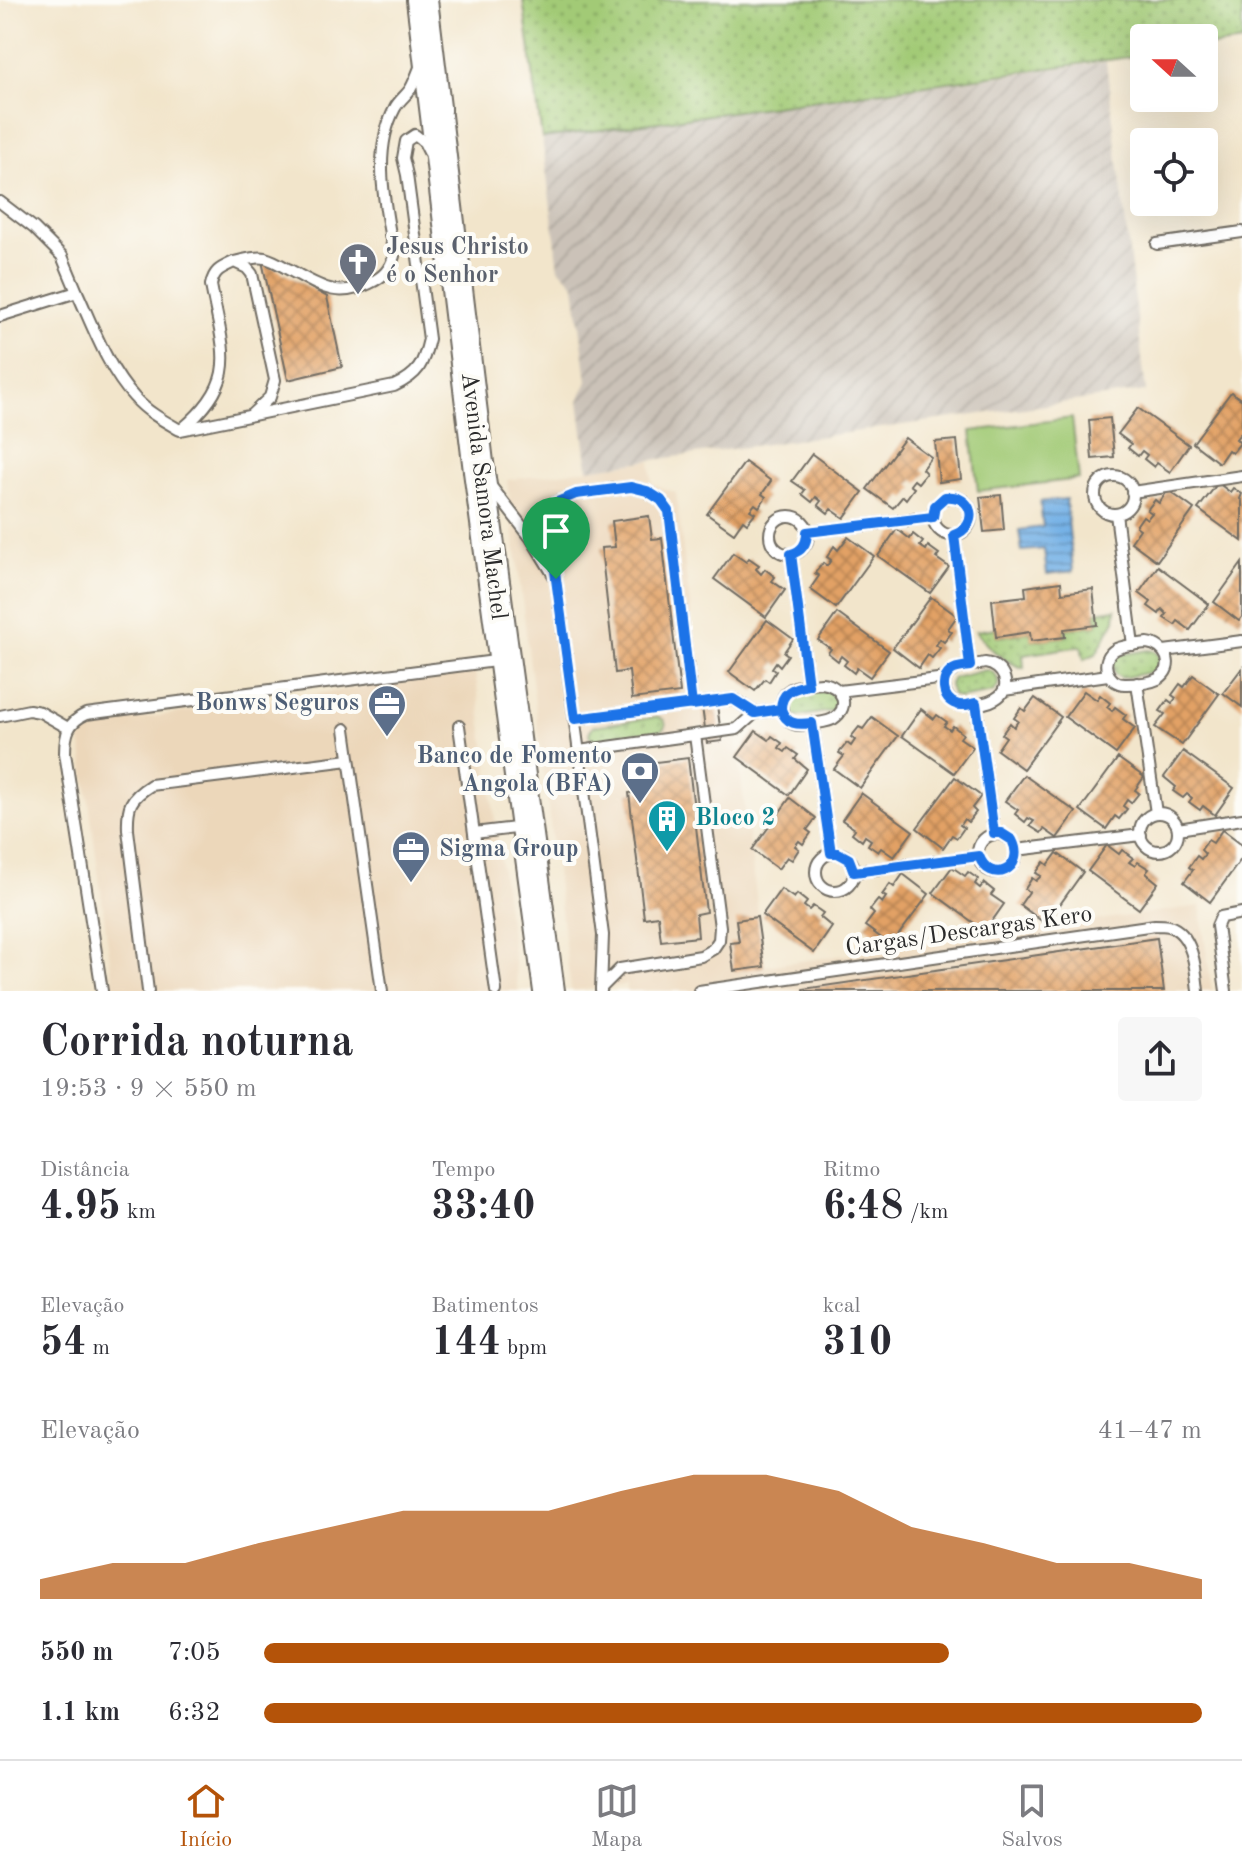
<!DOCTYPE html>
<html lang="pt">
<head>
<meta charset="utf-8">
<style>
  :root { --surface:#fff; --page:#f7f7f7; --text:#2b2b33; --muted:#7c7c81; --line:#e1e1e2; --accent:#b45309 }
  body { margin:0; font-family:"Old Standard TT",serif; background:var(--page); color:var(--text); height:100vh; display:flex; flex-direction:column; font-size:30px; white-space:nowrap }
  * { box-sizing:border-box; margin:0 }
  p { font-size:26px; color:var(--muted) }
  .icon { flex:none; width:44px; height:44px; fill:none; stroke:currentColor; stroke-width:2; stroke-linecap:round; stroke-linejoin:round }
  .map { position:relative; height:991px; overflow:hidden }
  .sheet { display:flex; flex-direction:column; background:var(--surface); flex:1 }
  .sheet>* { flex:none }
  .needle { width:52px; rotate:291deg }
  .fabs { position:absolute; left:1130px; top:24px; display:grid; gap:16px }
  .fabs a { display:grid; place-items:center; width:88px; height:88px; border-radius:8px; background:var(--surface); box-shadow:0 8px 32px #0002; font-size:40px }
  .pin { position:absolute; display:grid; place-items:center; width:68px; height:68px; color:#fff; margin:-82px -34px; border-radius:50% 50% 50% 0; rotate:-45deg; box-shadow:0 0 8px #0007 }
  .pin .icon { rotate:45deg }
  .round { display:grid; place-items:center; flex:none; width:84px; height:84px; border-radius:8px; background:var(--page) }
  .summary { display:flex; align-items:center; justify-content:space-between; height:136px; padding:0 40px }
  h1 { font-size:44px; font-weight:600; line-height:60px }
  .metrics { display:grid; grid-template-columns:repeat(3,1fr); gap:12px; height:136px; padding:8px 40px }
  .metrics div { display:grid; align-content:center }
  .metrics b { font-size:40px; font-weight:600 }
  .metrics small { font-size:22px; font-weight:400 }
  .metrics p { font-size:22px }
  .chart { height:224px; padding:16px 40px }
  .chart p { display:flex; justify-content:space-between }
  .chart svg { width:100%; height:144px; margin-top:8px; fill:var(--accent); opacity:.7 }
  ul { padding:0 40px; list-style:none; font-size:26px }
  li { display:grid; grid-template-columns:128px 96px 1fr; align-items:center; height:60px }
  li i { height:20px; border-radius:10px; background:var(--accent) }
  .tabs { display:flex; justify-content:space-around; align-items:center; height:112px; border-top:2px solid var(--line); background:var(--surface); font-size:22px; color:var(--muted) }
  .tabs a { display:grid; justify-items:center; gap:4px }
  .tabs .current { color:var(--accent) }
  .map>svg:first-child { display:block }
</style>
</head>
<body>
<div class="map">
<svg width="1242" height="991" viewBox="0 0 1242 991">
  <defs>
    <pattern id="industrial-furrows" width="10" height="10" patternUnits="userSpaceOnUse" patternTransform="scale(2)"><rect width="10" height="10" fill="#cbc2b8"/><path d="M-1 1l2-2M0 10L10 0M9 11l2-2" fill="none" stroke="#aea79e"/></pattern>
    <pattern id="grass-dots" width="8" height="8" patternUnits="userSpaceOnUse" patternTransform="scale(2)"><rect width="8" height="8" fill="#a2ca76"/><path d="M2 2h.1M6 6h.1" fill="none" stroke="#84a461" stroke-width="1.8" stroke-linecap="round"/></pattern>
    <pattern id="water-rules" width="6" height="5" patternUnits="userSpaceOnUse" patternTransform="scale(2)"><rect width="6" height="5" fill="#74b1e6"/><path d="M0 2.5h6" fill="none" stroke="#5f90bb"/></pattern>
    <pattern id="building-cross-hatch" width="8" height="8" patternUnits="userSpaceOnUse" patternTransform="scale(2)"><rect width="8" height="8" fill="#e2a165"/><path d="M0 0l8 8M0 8l8-8" fill="none" stroke="#b78353"/></pattern>
  </defs>
  <rect width="100%" height="100%" fill="#fdfcf7"/>
  <filter id="ink" filterUnits="userSpaceOnUse"><feTurbulence type="fractalNoise" baseFrequency=".0125" numOctaves="2"/><feDisplacementMap in="SourceGraphic" scale="16" xChannelSelector="R" yChannelSelector="G"/><feConvolveMatrix kernelMatrix="1 2 1 2 8 2 1 2 1" color-interpolation-filters="sRGB"/></filter>
  <filter id="wash" filterUnits="userSpaceOnUse"><feTurbulence type="fractalNoise" baseFrequency=".006" numOctaves="4" result="noise"/><feDisplacementMap in="SourceGraphic" scale="32" xChannelSelector="R" yChannelSelector="G"/><feGaussianBlur stdDeviation="1.8" result="paint"/><feColorMatrix in="noise" values="0 0 0 0 0 0 0 0 0 0 0 0 0 0 0 0 0 1.4 0 .05"/><feComposite in="paint" operator="in"/></filter>
  <g filter="url(#wash)">
    <rect width="100%" height="100%" fill="#f2e5cb"/>
    <!-- built -->
    <g fill="#ecd7ba">
      <path d="M650,461L652,484L676,493L707,743L736,739L765,966L1200,906L1212,991H626V985L571,991L507,480Z"/>
      <path d="M475,672L518,991H114L79,727Z"/>
    </g>
    <!-- industrial -->
    <path fill="url(#industrial-furrows)" d="M1106,62L1146,391L588,469L579,401L587,381L575,285L559,268L542,138Z"/>
    <!-- grass -->
    <g fill="url(#grass-dots)" stroke="#667a50" stroke-width="2">
      <path d="M523,0H1242V42L1204,47V38H1144V55L542,138Z"/>
      <path d="M1116,609L1115,620L1096,654L1084,659L1081,646L1023,655L1024,668C1006,663 986,647 976,631L996,628L997,637L1030,632L1032,641L1065,637L1064,629L1097,625L1096,612Z"/>
      <path d="M1149,650C1161,652 1164,662 1156,671L1122,678L1115,674L1112,663L1119,655Z"/>
      <path d="M986,670C995,672 999,677 998,686L993,692L959,698L952,695L950,684L953,678Z"/>
      <path d="M824,690C833,691 837,696 836,705L831,711L797,717L788,711L787,703L791,697Z"/>
      <path d="M658,717L664,720C667,725 665,729 660,731L595,740L590,737L589,733L593,726Z"/>
    </g>
    <!-- pitch -->
    <path fill="#a2ca76" stroke="#667a50" stroke-width="2" d="M1072,418L1079,479L978,491L971,431Z"/>
    <!-- water -->
    <path fill="url(#water-rules)" stroke="#506e88" stroke-width="2" d="M1066,499L1073,571L1047,574L1044,549L1022,551L1019,530L1043,527L1040,502Z"/>
    <g id="blocks">
      <!-- building -->
      <g fill="url(#building-cross-hatch)">
        <path d="M262,261L327,297L342,367L288,380Z"/>
        <path d="M1231,392L1242,400V435L1240,434L1236,439L1240,443L1232,453L1228,450L1219,463L1193,443Z"/>
        <path d="M1138,408L1189,445L1170,472L1157,463L1154,467L1144,459L1147,455L1142,451L1138,456L1128,448L1131,444L1118,434Z"/>
        <path d="M1110,418L1114,457L1092,459L1089,420Z"/>
        <path d="M905,438L931,457L922,469L926,473L918,483L914,480L910,485L914,488L906,499L903,496L893,508L867,489Z"/>
        <path d="M957,440L961,479L939,482L935,442Z"/>
        <path d="M812,454L863,492L844,518L831,509L828,513L818,505L821,501L816,497L812,502L802,494L805,490L792,481Z"/>
        <path d="M745,462L771,481L762,494L766,497L759,507L755,504L750,510L755,513L747,523L743,520L734,533L707,514Z"/>
        <path d="M1218,483L1230,492L1233,488L1242,494L1240,499L1242,501V541L1198,509Z"/>
        <path d="M1168,490L1194,509L1157,561L1131,542L1140,529L1136,526L1143,516L1147,519L1152,513L1147,510L1155,500L1159,503Z"/>
        <path d="M1001,495L1004,530L984,532L980,497Z"/>
        <path d="M649,516L652,539L662,538L680,693L632,699L629,671L615,673L601,548L615,547L612,521Z"/>
        <path d="M897,529L910,539L913,534L923,542L920,546L926,550L928,546L939,554L936,558L949,567L930,593L878,556Z"/>
        <path d="M848,537L874,556L836,608L810,589L819,576L815,573L823,563L827,566L831,560L827,557L834,546L838,550Z"/>
        <path d="M733,553L746,562L749,558L759,565L756,569L761,574L765,569L775,577L772,581L785,590L766,617L714,579Z"/>
        <path d="M1242,563V617L1239,621L1214,602Z"/>
        <path d="M1158,566L1209,604L1190,630L1178,621L1175,625L1164,618L1167,614L1162,609L1159,614L1148,606L1151,602L1139,593Z"/>
        <path d="M1061,582L1062,593L1093,589L1097,625L1064,629L1065,637L1031,641L1030,632L996,637L992,600L1026,596L1025,587Z"/>
        <path d="M931,597L957,616L948,629L952,632L944,642L940,639L936,645L940,648L932,658L928,655L919,668L893,648Z"/>
        <path d="M837,613L889,651L870,677L857,668L854,673L844,665L847,661L841,656L838,661L828,653L831,649L818,640Z"/>
        <path d="M767,620L793,639L784,652L788,655L780,666L776,662L772,668L776,671L769,682L765,679L755,691L729,672Z"/>
        <path d="M1242,668V707L1223,693Z"/>
        <path d="M1193,675L1219,694L1182,745L1155,727L1165,714L1160,711L1168,700L1172,703L1176,698L1172,695L1180,684L1184,687Z"/>
        <path d="M1084,691L1097,700L1100,695L1110,703L1107,707L1112,711L1115,707L1126,715L1123,719L1135,728L1116,754L1065,717Z"/>
        <path d="M1035,698L1061,717L1023,769L997,750L1006,737L1002,734L1010,723L1014,727L1018,721L1014,718L1021,708L1025,711Z"/>
        <path d="M717,705L722,741L707,743L702,707Z"/>
        <path d="M921,709L934,719L937,715L947,722L944,726L950,730L953,726L963,734L960,738L973,747L954,773L902,736Z"/>
        <path d="M872,717L898,736L860,788L834,769L844,756L839,753L847,743L851,746L855,740L851,737L859,727L863,729Z"/>
        <path d="M756,731L769,740L772,736L782,743L779,748L785,752L788,748L798,755L795,759L807,769L789,795L737,757Z"/>
        <path d="M1183,751L1234,788L1215,815L1203,806L1200,810L1189,802L1192,798L1187,794L1183,798L1173,791L1176,787L1164,777Z"/>
        <path d="M688,758L706,912L696,914L698,937L661,941L658,916L644,918L629,793L643,791L639,764Z"/>
        <path d="M1118,758L1144,777L1135,790L1139,793L1131,803L1127,800L1123,806L1127,809L1119,819L1115,816L1106,829L1080,810Z"/>
        <path d="M1024,775L1076,812L1057,838L1044,829L1041,833L1030,826L1034,821L1028,818L1025,822L1015,814L1018,810L1005,801Z"/>
        <path d="M955,777L981,796L972,808L976,812L968,822L964,819L960,825L964,828L957,838L952,835L943,848L917,828Z"/>
        <path d="M861,793L913,831L894,857L881,848L878,852L868,845L871,840L865,836L862,841L852,833L855,829L842,820Z"/>
        <path d="M790,798L816,818L807,830L811,833L803,844L799,841L795,846L799,849L792,860L787,857L778,869L752,850Z"/>
        <path d="M1222,830L1242,845V858L1210,902L1184,882L1193,870L1189,867L1197,856L1201,859L1205,854L1201,850L1208,840L1213,843Z"/>
        <path d="M1107,845L1119,854L1122,850L1133,858L1129,862L1135,866L1138,862L1149,869L1146,873L1158,883L1139,909L1088,871Z"/>
        <path d="M1057,853L1083,872L1046,924L1020,905L1029,892L1025,889L1032,878L1036,881L1041,876L1036,873L1044,862L1048,865Z"/>
        <path d="M952,867L965,876L968,872L978,879L975,884L980,888L984,883L994,891L991,895L1004,904L985,931L933,893Z"/>
        <path d="M903,874L929,894L891,945L865,926L874,914L870,910L878,900L882,903L886,897L882,895L890,884L894,887Z"/>
        <path d="M781,889L794,898L797,894L807,902L804,906L809,910L813,906L823,913L820,917L832,927L814,953L762,915Z"/>
        <path d="M757,917L764,967L734,971L730,943L739,942L736,920Z"/>
        <path d="M1157,938L1164,991H803V989Z"/>
      </g>
    </g>
  </g>
  <g filter="url(#ink)">
    <use href="#blocks" fill-opacity="0" stroke="#716c63" stroke-width="2"/>
    <g fill="none" stroke-linecap="round" stroke-linejoin="round">
      <!-- lane casing -->
      <g stroke="#716c63" stroke-width="14">
        <g id="lane">
          <path d="M0,202L34,228L62,256L77,292L0,316"/>
          <path d="M1157,244L1242,232"/>
          <path d="M234,262C244,260 255,256 265,258C273,260 281,265 288,269C318,285 336,300 370,283C383,277 390,270 394,256C386,209 371,153 395,108C399,100 407,95 411,88C415,81 418,72 421,65"/>
          <path d="M77,292C93,327 108,369 134,397C147,412 164,421 180,430L394,386C419,374 423,365 429,339L407,175L403,158L406,141L415,135L424,142L429,152"/>
          <path d="M182,429C241,379 223,352 211,285C214,270 221,268 234,262L247,268L252,274L275,380L270,397L252,414"/>
          <circle cx="1114" cy="495" r="19"/>
          <path d="M490,485L531,538L556,579L603,935L601,991"/>
          <path d="M1132,492L1242,476"/>
          <circle cx="952" cy="516" r="19"/>
          <path d="M1116,514L1133,645"/>
          <circle cx="789" cy="535" r="19"/>
          <path d="M807,532L933,517"/>
          <path d="M954,535L970,666"/>
          <path d="M791,554L808,685"/>
          <path d="M555,573L549,518L557,502L576,494L631,487L647,491L661,500L669,511L692,705"/>
          <path d="M1147,643C1166,645 1177,667 1158,679C1150,683 1135,684 1126,684C1107,685 1098,659 1116,649C1124,645 1138,644 1147,643Z"/>
          <path d="M1164,651L1242,641"/>
          <path d="M985,663C1004,665 1014,689 995,699C987,704 973,705 964,705C945,706 936,679 954,670C963,665 976,665 985,663Z"/>
          <path d="M822,683C842,685 852,707 833,719C825,723 810,724 801,725C782,726 774,699 791,689C799,684 813,684 822,683Z"/>
          <path d="M1137,683L1156,813"/>
          <path d="M1004,690L1108,675"/>
          <path d="M839,691L946,678"/>
          <path d="M976,703L994,833"/>
          <path d="M0,716L29,710L40,712L68,728"/>
          <path d="M575,719L733,699L755,713"/>
          <path d="M812,723L831,853"/>
          <path d="M459,726L496,991"/>
          <path d="M345,729L382,991"/>
          <path d="M579,751L737,729L755,713L781,709"/>
          <circle cx="1159" cy="832" r="19"/>
          <path d="M1178,829L1242,819"/>
          <path d="M474,833L524,827"/>
          <circle cx="997" cy="853" r="19"/>
          <path d="M1016,850L1141,835"/>
          <circle cx="835" cy="872" r="19"/>
          <path d="M854,872L979,856"/>
          <path d="M601,988L620,969L701,956L713,949L719,940L720,927L695,735"/>
          <path d="M102,991L65,753C65,734 68,722 86,714L503,660"/>
          <path d="M148,991L128,830C127,806 130,798 151,785L349,760"/>
          <path d="M699,991L1155,925C1159,925 1164,925 1169,926C1193,933 1196,970 1198,991"/>
          <path d="M1226,991L1217,926L1221,917L1242,913"/>
        </g>
      </g>
      <!-- secondary casing -->
      <g stroke="#716c63" stroke-width="34">
        <path id="secondary" d="M422,0L479,471L549,991"/>
      </g>
      <!-- lane -->
      <use href="#lane" stroke="#fff" stroke-width="10"/>
      <!-- secondary -->
      <use href="#secondary" stroke="#fff" stroke-width="30"/>
    </g>
  </g>
  <g fill="none" stroke-linecap="round" stroke-linejoin="round" filter="url(#ink)">
    <!-- route casing -->
    <g stroke="#fff" stroke-width="16">
      <path id="route" d="M556,579L575,719L733,699L755,713L781,709C786,725 798,725 812,723L831,853H838L849,859L854,872L979,856C990,886 1027,869 1012,840L1001,833H994L976,703C969,704 962,707 956,704C942,699 940,680 951,671C956,667 964,667 970,666L954,535C980,526 974,494 945,497L935,506L933,517L807,532C807,544 802,551 791,554L808,685C793,688 781,692 781,709L755,713L733,699L692,705L669,511L661,500L647,491L631,487L576,494L557,502L549,518L556,579"/>
    </g>
    <!-- route -->
    <use href="#route" stroke="#1a73e8" stroke-width="10"/>
  </g>
  <!-- icons -->
  <defs>
    <g id="church-pin" transform="scale(2)"><path d="M0 17L-7.5 6A9.5 9.5 0 1 1 7.5 6Z" fill="#6b7280" stroke="#fdfcf7"/><path d="M-1.2-6h2.4v3.5h3.3v2.4h-3.3V6h-2.4V-.1h-3.3v-2.4h3.3Z" fill="#fff"/></g>
    <g id="office-pin" transform="scale(2)"><path d="M0 17L-7.5 6A9.5 9.5 0 1 1 7.5 6Z" fill="#5c6f8a" stroke="#fdfcf7"/><path d="M-6-3h4V-5.5h4V-3h4V5H-6ZM-1-4.5V-3h2v-1.5ZM-6 0V1H6V0Z" fill="#fff"/></g>
    <g id="bank-pin" transform="scale(2)"><path d="M0 17L-7.5 6A9.5 9.5 0 1 1 7.5 6Z" fill="#5c6f8a" stroke="#fdfcf7"/><path d="M-6-4H6V4H-6ZM0-2.3a2.3 2.3 0 1 0 0 4.6a2.3 2.3 0 1 0 0-4.6Z" fill="#fff"/></g>
    <g id="building-pin" transform="scale(2)"><path d="M0 17L-7.5 6A9.5 9.5 0 1 1 7.5 6Z" fill="#0f9aa8" stroke="#fdfcf7"/><path d="M-4-6H4V6H1V3H-1V6H-4ZM-2.5-4.3h1.7v1.8h-1.7ZM.8-4.3h1.7v1.8H.8ZM-2.5-1h1.7V.8h-1.7ZM.8-1h1.7V.8H.8Z" fill="#fff"/></g>
  </defs>
  <g fill-rule="evenodd">
    <use href="#church-pin" x="358" y="262"/>
    <use href="#office-pin" x="387" y="704"/>
    <use href="#bank-pin" x="640" y="771"/>
    <use href="#building-pin" x="667" y="819"/>
    <use href="#office-pin" x="411" y="850"/>
  </g>
  <g text-anchor="middle" dominant-baseline="central" stroke-width="8" stroke-linejoin="round" paint-order="stroke">
    <!-- worship labels -->
    <g font-size="24" font-weight="bold" fill="#5b616d" stroke="#fdfcf7" text-anchor="start">
      <text x="386" y="248">Jesus Christo<tspan x="386" dy="28">é o Senhor</tspan></text>
    </g>
    <!-- street labels -->
    <g font-size="24" fill="#2b2b2b" stroke="#fdfcf7">
      <text transform="translate(483 496) rotate(83)">Avenida Samora Machel</text>
      <text transform="translate(969 932) rotate(-8)">Cargas/Descargas Kero</text>
    </g>
    <!-- service labels -->
    <g font-size="24" font-weight="bold" fill="#4e5e75" stroke="#fdfcf7" text-anchor="end">
      <text x="359" y="704">Bonws Seguros</text>
      <text x="612" y="757">Banco de Fomento<tspan x="612" dy="28">Angola (BFA)</tspan></text>
      <text x="439" y="850" text-anchor="start">Sigma Group</text>
    </g>
    <!-- culture labels -->
    <g font-size="24" font-weight="bold" fill="#0d838f" stroke="#fdfcf7" text-anchor="start">
      <text x="695" y="819">Bloco 2</text>
    </g>
  </g>
</svg>
<div class="fabs">
<a><svg class="needle" viewBox="-14 -14 28 28"><path d="M0-13l5 13h-10z" fill="#e53935"/><path d="M0 13l5-13h-10z" fill="#7c7c81"/></svg></a>
<a><svg class="icon" aria-label="locate" viewBox="0 0 24 24"><circle cx="12" cy="12" r="6"/><path d="M12 2v4M12 18v4M2 12h4M18 12h4"/></svg></a>
</div>
<div class="pin" style="left:556px;top:579px;background:#1e9e55"><svg class="icon" aria-label="arrive" viewBox="0 0 24 24"><path d="M6 21V4h12l-3 4 3 4H6"/></svg></div>
</div>
<section class="sheet">
<div class="summary"><div><h1>Corrida noturna</h1><p>19:53 · 9 × 550 m</p></div><a class="round"><svg class="icon" aria-label="share" viewBox="0 0 24 24"><path d="M12 15V3M7 8l5-5 5 5M5 13v7h14v-7"/></svg></a></div>
<div class="metrics">
<div><p>Distância</p><b>4.95<small> km</small></b></div>
<div><p>Tempo</p><b>33:40</b></div>
<div><p>Ritmo</p><b>6:48<small> /km</small></b></div>
</div>
<div class="metrics">
<div><p>Elevação</p><b>54<small> m</small></b></div>
<div><p>Batimentos</p><b>144<small> bpm</small></b></div>
<div><p>kcal</p><b>310</b></div>
</div>
<div class="chart"><p><span>Elevação</span>41–47 m</p>
<svg viewBox="0 0 160 44" preserveAspectRatio="none"><path d="M0 44V38L10 33L20 33L30 27L40 22L50 17L60 17L70 17L80 11L90 6L100 6L110 11L120 22L130 27L140 33L150 33L160 38V44z"/></svg>
</div>
<ul>
<li><b>550 m</b>7:05<i style="width:73%"></i></li>
<li><b>1.1 km</b>6:32<i style="width:100%"></i></li>
</ul>
</section>
<nav class="tabs">
<a class="current"><svg class="icon" aria-label="home" viewBox="0 0 24 24"><path d="M3 11l9-7 9 7M6 9v11h12V9"/></svg>Início</a>
<a><svg class="icon" aria-label="map" viewBox="0 0 24 24"><path d="M3 6l6-2 6 2 6-2v14l-6 2-6-2-6 2zM9 4v14M15 6v14"/></svg>Mapa</a>
<a><svg class="icon" aria-label="saved" viewBox="0 0 24 24"><path d="M7 4h10v16l-5-4-5 4z"/></svg>Salvos</a>
</nav>
</body>
</html>
